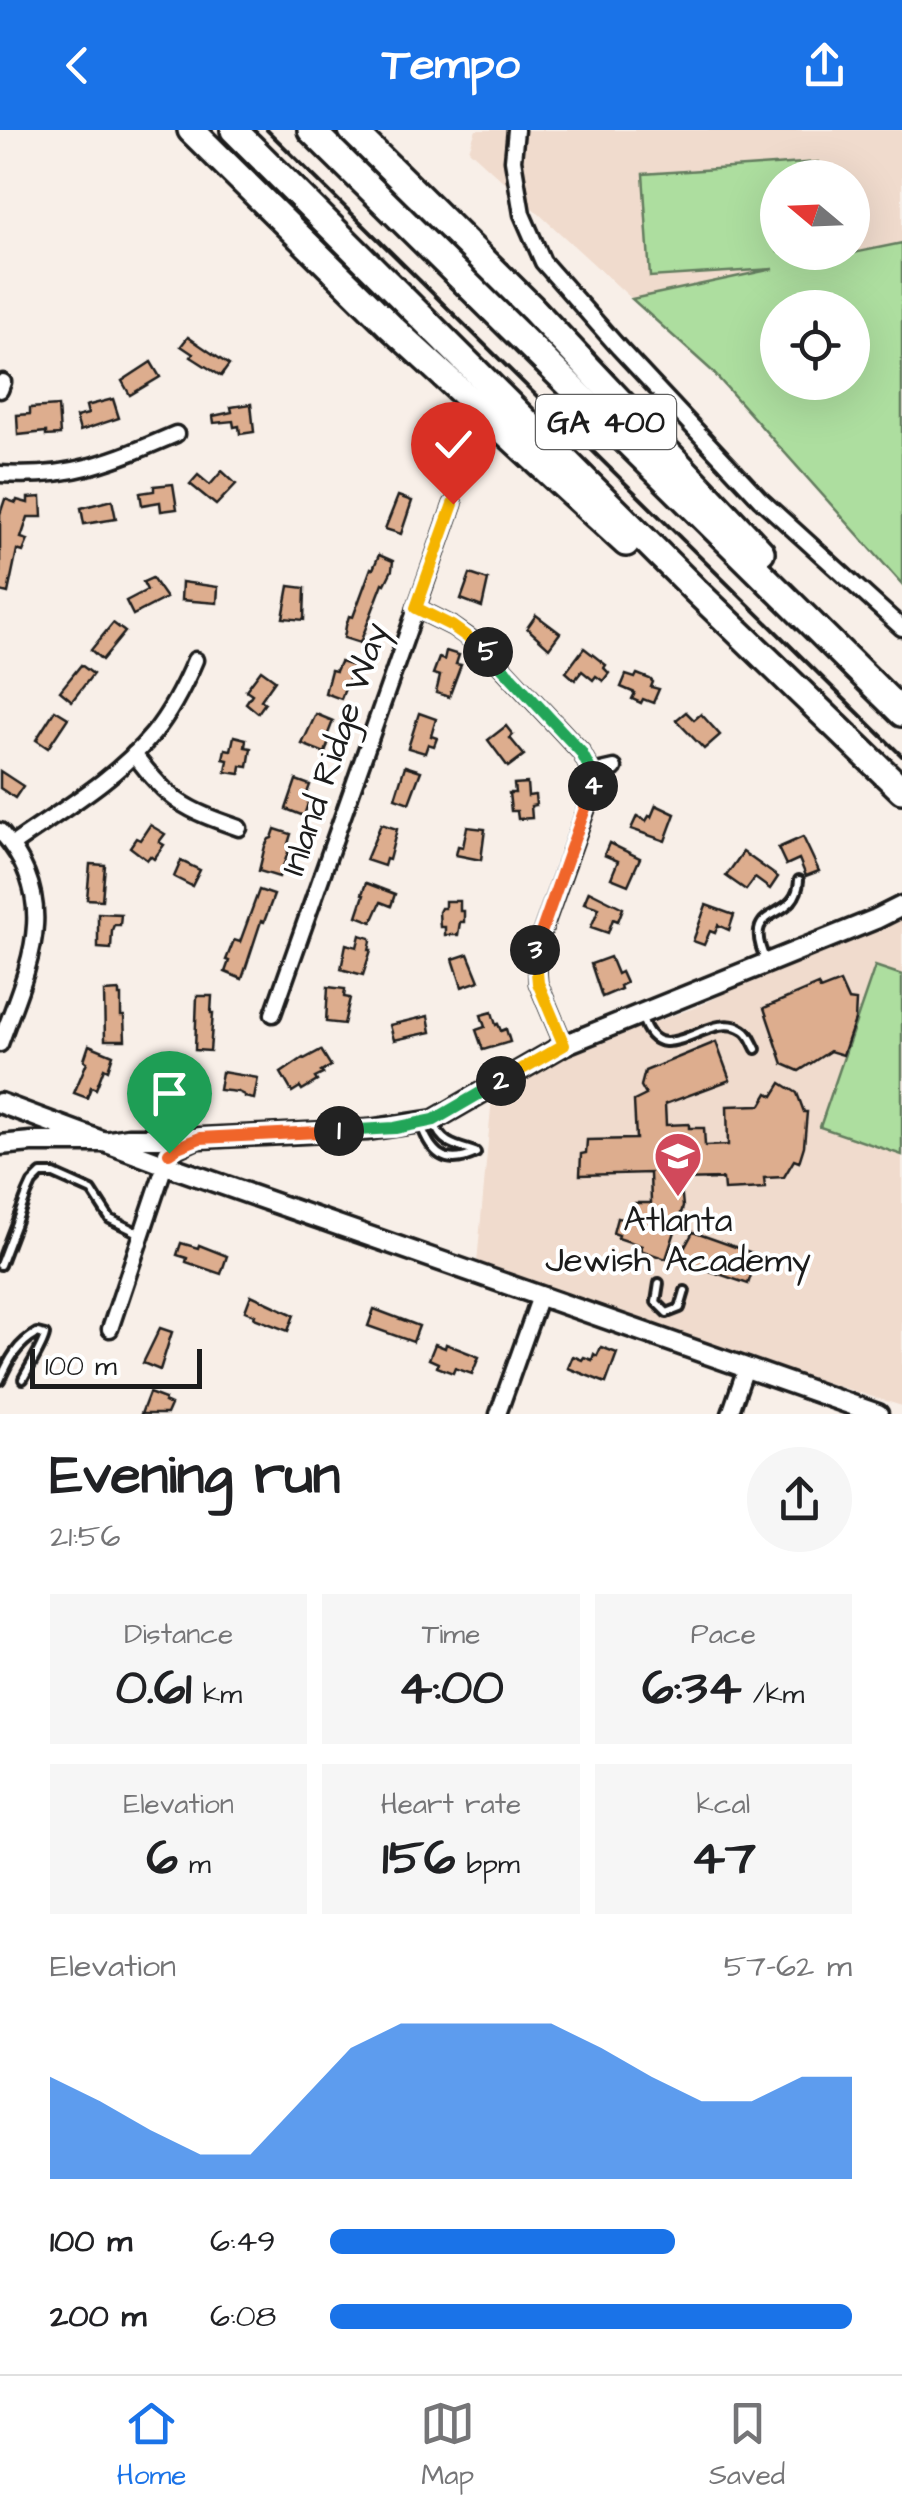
<!DOCTYPE html>
<html lang="en">
<head>
<meta charset="utf-8">
<style>
  :root { --surface:#fff; --page:#f6f6f6; --text:#202124; --muted:#757577; --line:#e0e0e0; --accent:#1a73e8 }
  body { margin:0; font-family:"Architects Daughter",sans-serif; background:var(--page); color:var(--text); height:100vh; display:flex; flex-direction:column; font-size:38px; white-space:nowrap }
  * { box-sizing:border-box; margin:0 }
  p { font-size:32px; color:var(--muted) }
  .icon { flex:none; width:55px; height:55px; fill:none; stroke:currentColor; stroke-width:2; stroke-linecap:round; stroke-linejoin:round }
  .map { position:relative; height:1284px; overflow:hidden }
  .panel { display:flex; flex-direction:column; background:var(--surface); flex:1 }
  .panel>* { flex:none }
  .needle { width:65px; rotate:289deg }
  .tools { position:absolute; left:760px; top:30px; display:grid; gap:20px }
  .tools a { display:grid; place-items:center; width:110px; height:110px; border-radius:50%; background:var(--surface); box-shadow:0 10px 40px #0002; font-size:50px }
  .scale { position:absolute; left:30px; bottom:25px; width:172px; box-sizing:border-box; padding-left:10px; border:5px solid #1c1c1c; border-top:0; font-size:28px; line-height:35px; white-space:nowrap; color:#1c1c1c; -webkit-text-stroke:8px #fff; paint-order:stroke }
  .pin { position:absolute; display:grid; place-items:center; width:85px; height:85px; color:#fff; margin:-102px -42px; border-radius:50% 50% 50% 0; rotate:-45deg; box-shadow:0 0 10px #0007 }
  .pin .icon { rotate:45deg }
  .km { position:absolute; width:50px; height:50px; margin:-25px; border-radius:50%; background:#222; color:#fff; font-size:28px; line-height:50px; text-align:center }
  .round { display:grid; place-items:center; flex:none; width:105px; height:105px; border-radius:52px; background:var(--page) }
  .headline { display:flex; align-items:center; justify-content:space-between; height:170px; padding:0 50px }
  h1 { font-size:55px; font-weight:800; line-height:75px }
  .metrics { display:grid; grid-template-columns:repeat(3,1fr); gap:15px; height:170px; padding:10px 50px }
  .metrics div { display:grid; align-content:center; border-radius:0px; background:var(--page); text-align:center }
  .metrics b { font-size:50px; font-weight:800 }
  .metrics small { font-size:28px; font-weight:400 }
  .metrics p { font-size:28px }
  .chart { height:280px; padding:20px 50px }
  .chart p { display:flex; justify-content:space-between }
  .chart svg { width:100%; height:180px; margin-top:10px; fill:var(--accent); opacity:.7 }
  ul { padding:0 50px; list-style:none; font-size:32px }
  li { display:grid; grid-template-columns:160px 120px 1fr; align-items:center; height:75px }
  li i { height:25px; border-radius:12px; background:var(--accent) }
  header { display:flex; justify-content:space-between; align-items:center; height:130px; padding:0 50px; background:var(--accent); color:#fff; font-size:45px; font-weight:800 }
  .dock { display:flex; justify-content:space-around; align-items:center; height:140px; border-top:2px solid var(--line); background:var(--surface); font-size:28px; color:var(--muted) }
  .dock a { display:grid; justify-items:center; gap:5px }
  .dock .current { color:var(--accent) }
  .map>svg:first-child { display:block }
</style>
</head>
<body>
<header><svg class="icon" aria-label="back" viewBox="0 0 24 24"><path d="M15 5l-7 7 7 7"/></svg>Tempo<svg class="icon" aria-label="share" viewBox="0 0 24 24"><path d="M12 15V3M7 8l5-5 5 5M5 13v7h14v-7"/></svg></header>
<div class="map">
<svg width="902" height="1284" viewBox="0 0 902 1284">
  <rect width="100%" height="100%" fill="#f8efe8"/>
  <filter id="ink" filterUnits="userSpaceOnUse"><feTurbulence type="fractalNoise" baseFrequency=".01" numOctaves="2"/><feDisplacementMap in="SourceGraphic" scale="20" xChannelSelector="R" yChannelSelector="G"/><feConvolveMatrix kernelMatrix="1 2 1 2 8 2 1 2 1" color-interpolation-filters="sRGB"/></filter>
  <g filter="url(#ink)">
    <!-- built -->
    <g fill="#f0dbcd" fill-rule="evenodd">
      <path d="M476,0H902V113L632,169L469,20ZM778,48H852V122H778Z"/>
      <path d="M902,775V1276L476,1144L493,956L573,922L699,876Z"/>
    </g>
    <!-- green -->
    <g fill="#adde9f" stroke="#647d5e" stroke-width="2.5" fill-rule="evenodd">
      <path d="M818,32L819,47L778,48V122L823,123L824,129L902,113V454L711,240L632,169L773,139L650,147L643,44ZM778,178H852V252H778Z"/>
      <path d="M875,836L902,845V1025L820,997Z"/>
    </g>
    <!-- building -->
    <g fill="#ddad8e" stroke="#1c1c1c" stroke-width="2.5">
      <path d="M188,207L229,235L221,246L191,227L193,224L181,216Z"/>
      <path d="M151,232L160,247L130,265L122,251Z"/>
      <path d="M113,269L119,288L80,301L76,287L88,284L86,276Z"/>
      <path d="M251,274L254,302L240,304L239,296L234,297L233,291L214,293L213,286L232,282L231,277Z"/>
      <path d="M58,276L60,305L46,306V302L18,305L17,285L30,284V278Z"/>
      <path d="M222,341L236,354L216,375L190,354L198,345L210,355Z"/>
      <path d="M173,354L177,379L161,381L160,372L142,375L140,363L154,361V356Z"/>
      <path d="M398,366L412,371L401,404L385,399Z"/>
      <path d="M41,367L42,387H28L21,408L28,410L23,422L17,420L8,463L0,461V384L5,369L16,373L17,370L28,373V368Z"/>
      <path d="M112,370L116,389L84,394L81,378Z"/>
      <path d="M379,425L393,431L392,440L385,454L383,453L360,513L344,508L346,496L349,486L353,487L371,438L373,439Z"/>
      <path d="M470,444L488,450L482,477L461,469Z"/>
      <path d="M152,448L166,468L133,485L126,471L147,460L143,452Z"/>
      <path d="M182,452L218,457L217,473L181,470Z"/>
      <path d="M289,456L305,458L304,490L283,488Z"/>
      <path d="M536,485L560,503L549,518L527,498Z"/>
      <path d="M113,493L125,502L102,530L91,520Z"/>
      <path d="M584,518L606,535L604,538L609,543L603,551L596,546L593,550L582,541L575,550L566,542Z"/>
      <path d="M446,521L459,525L456,534L461,535L449,567L436,563L440,546L433,544L439,528L444,530Z"/>
      <path d="M340,532L354,536L341,569L325,563L331,540L336,541Z"/>
      <path d="M81,535L93,544L72,571L60,561Z"/>
      <path d="M261,540L275,550L261,570L265,573L258,583L246,573L252,564L246,560Z"/>
      <path d="M637,544L650,549L653,552L651,557L659,559L653,573L643,569L641,573L632,569L635,563L621,557L626,545L635,548Z"/>
      <path d="M55,580L68,588L48,618L36,610Z"/>
      <path d="M686,582L694,590L701,584L720,605L704,619L676,590Z"/>
      <path d="M419,583L436,589L431,606L437,608L434,616L428,614L425,623L408,618Z"/>
      <path d="M316,584L333,591L326,609L329,611L325,623L302,614Z"/>
      <path d="M506,596L513,605L510,608L524,625L508,637L488,610Z"/>
      <path d="M234,606L246,609L245,617L251,618L248,637L241,636L240,644L226,642L228,630L223,629L225,619L231,620Z"/>
      <path d="M405,636L421,641L409,673L395,668Z"/>
      <path d="M0,641L23,656L15,668L0,658Z"/>
      <path d="M296,650L310,655L306,666L310,667L304,686L286,679Z"/>
      <path d="M527,653L528,666L535,665L536,675L531,676L532,688L518,689L517,681H511L509,663H515L514,654Z"/>
      <path d="M656,675L675,684L665,711L631,699L637,686L646,691L649,686L651,687Z"/>
      <path d="M381,694L397,699L389,730L386,729L384,736L366,730Z"/>
      <path d="M150,695L165,704L159,712L164,715L154,729L150,726L147,730L130,717L136,708L140,710Z"/>
      <path d="M467,697L485,699L481,730L456,725L458,716L463,717Z"/>
      <path d="M275,699L291,704L288,714V723L279,747L259,741L265,716L269,709L272,708Z"/>
      <path d="M803,707L819,741L806,746L799,729L786,735L778,718Z"/>
      <path d="M609,713L640,728L628,755L611,748L618,731L604,725Z"/>
      <path d="M743,722L778,747L770,759L755,748L746,760L726,746Z"/>
      <path d="M181,731L200,740L192,756L174,747Z"/>
      <path d="M90,734L105,735L102,770L87,769Z"/>
      <path d="M366,753L395,764L391,776L381,772L372,792L357,786L364,765L362,764Z"/>
      <path d="M259,760L274,765L264,792L261,791L242,849L225,842L229,831L226,830L234,810L240,812Z"/>
      <path d="M589,761L623,778L618,791L613,789L608,803L591,797L599,778L584,773Z"/>
      <path d="M445,771H460V781H464V792H460L458,805H445V797H440L439,782L441,778H445Z"/>
      <path d="M706,775L734,785L729,800L718,795L715,803L710,801L704,815L693,811Z"/>
      <path d="M98,783L121,784L120,795H114L112,800L111,819L98,818Z"/>
      <path d="M360,805L370,808L371,811L369,820H371L363,845L341,839L346,814L357,817Z"/>
      <path d="M468,824L479,851L462,857L453,829Z"/>
      <path d="M610,827L617,844L621,842L626,853L620,856L621,859L602,867L591,834Z"/>
      <path d="M840,852L848,870L856,871L855,890L843,925L830,921L799,941L783,934L764,878L818,855L820,860Z"/>
      <path d="M328,857L345,859L344,867L350,868L344,894L326,892Z"/>
      <path d="M119,861V866H121V886H124L125,910H105L104,862Z"/>
      <path d="M197,866H212L211,883H213L210,921L195,920Z"/>
      <path d="M492,882L496,895L498,894L501,901L506,899L510,912L483,920L476,900L485,897L481,885Z"/>
      <path d="M428,886L431,902L394,910L390,895Z"/>
      <path d="M716,912L730,950L665,974L666,995L689,994V998H704L705,1016L728,1015L727,976L761,975L768,963L773,966L781,953L797,963L804,982H807L804,1016L799,1032L794,1030L784,1047L764,1048L765,1058L724,1060L723,1049L676,1050L682,1066L683,1077L666,1129L640,1120L642,1116L618,1108L619,1105L613,1103L617,1088L622,1089L635,1073H651L650,1043L580,1045L581,1024L586,1023L587,1010L636,1009L634,971L646,965L641,956L645,941Z"/>
      <path d="M89,915L113,925L108,940L104,938L96,959L91,957L87,968L74,963L87,932L84,930Z"/>
      <path d="M321,920L331,936L321,942L323,944L315,948L317,951L302,960L300,957L292,962L281,943L303,928L304,929Z"/>
      <path d="M222,942L258,948L254,969L244,967V965L238,962L219,960Z"/>
      <path d="M693,1102L758,1125L748,1154L678,1130Z"/>
      <path d="M181,1113L198,1118L199,1115L227,1126L221,1144L186,1132L187,1128L177,1125Z"/>
      <path d="M251,1165L294,1185L288,1201L254,1188L255,1185L245,1181Z"/>
      <path d="M374,1179L419,1196L413,1212L368,1196Z"/>
      <path d="M160,1198L172,1202L160,1240L143,1233Z"/>
      <path d="M435,1214L445,1218L446,1214L479,1227L472,1244L455,1238L453,1243L437,1237L438,1233L429,1229Z"/>
      <path d="M601,1217L617,1223L606,1253L568,1238L573,1226L582,1230L584,1227L592,1230L594,1224L597,1226Z"/>
      <path d="M149,1263L165,1269L164,1272L171,1275L167,1284H141Z"/>
    </g>
    <g fill="none" stroke-linecap="round" stroke-linejoin="round">
      <!-- lane casing -->
      <g stroke="#1c1c1c" stroke-width="14">
        <g id="lane">
          <path d="M767,833C737,770 797,796 799,750"/>
          <path d="M642,887C659,947 710,877 743,900C750,904 752,912 756,919"/>
          <path d="M435,994C441,1014 456,1016 475,1022"/>
          <path d="M421,995C431,1023 445,1038 476,1023"/>
          <path d="M0,1135L27,1064L32,1053L41,1044H54L92,1061L110,1089L141,1104"/>
          <path d="M659,1153L656,1172L667,1183L680,1178L685,1161"/>
          <path d="M0,1250C9,1230 17,1214 37,1203L45,1205C43,1216 29,1237 23,1249"/>
        </g>
      </g>
      <!-- street casing -->
      <g stroke="#1c1c1c" stroke-width="21">
        <g id="street">
          <path d="M516,0L513,30L522,84L543,132L619,218L760,369L902,498"/>
          <path d="M0,260L3,252"/>
          <path d="M0,344C71,349 113,331 176,304"/>
          <path d="M416,478L452,496L485,519L581,622L592,643L591,666L536,819L538,853L564,915"/>
          <path d="M134,624C170,672 184,679 239,698"/>
          <path d="M592,643L614,638"/>
          <path d="M0,701C63,773 28,836 0,914"/>
          <path d="M12,715C60,681 115,650 153,604C171,582 184,556 195,530"/>
          <path d="M273,884L453,374"/>
          <path d="M110,1199L169,1023L195,1011"/>
          <path d="M498,1284L540,1166"/>
          <path d="M730,1284L746,1238"/>
        </g>
      </g>
      <!-- secondary casing -->
      <g stroke="#1c1c1c" stroke-width="25">
        <g id="secondary">
          <path d="M0,973L166,1035L878,1284"/>
          <path d="M0,1015L31,1012H104L128,1008H201L368,1000L434,990L564,915L876,789L902,776"/>
        </g>
      </g>
      <!-- highway casing -->
      <g stroke="#1c1c1c" stroke-width="32">
        <g id="highway">
          <path d="M191,0L391,197L626,413"/>
          <path d="M234,0L695,460L902,660"/>
          <path d="M311,0L902,583"/>
          <path d="M352,0L532,178L761,422"/>
        </g>
      </g>
      <!-- lane -->
      <use href="#lane" stroke="#fff" stroke-width="6"/>
      <!-- street -->
      <use href="#street" stroke="#fff" stroke-width="14"/>
      <!-- secondary -->
      <use href="#secondary" stroke="#fff" stroke-width="18"/>
      <!-- highway -->
      <use href="#highway" stroke="#fff" stroke-width="25"/>
      <!-- rail -->
      <path stroke="#1c1c1c" stroke-width="4" d="M267,0L902,626"/>
    </g>
  </g>
  <g fill="none" stroke-linecap="round" stroke-linejoin="round" filter="url(#ink)">
    <!-- split-1 casing -->
    <g stroke="#fff" stroke-width="20">
      <path id="split-1" d="M169,1023L178,1017L200,1008L339,1001"/>
    </g>
    <!-- split-2 casing -->
    <g stroke="#fff" stroke-width="20">
      <path id="split-2" d="M339,1001L395,998L434,990L501,951"/>
    </g>
    <!-- split-3 casing -->
    <g stroke="#fff" stroke-width="20">
      <path id="split-3" d="M501,951L564,915L538,853L535,820"/>
    </g>
    <!-- split-4 casing -->
    <g stroke="#fff" stroke-width="20">
      <path id="split-4" d="M535,820L593,656"/>
    </g>
    <!-- split-5 casing -->
    <g stroke="#fff" stroke-width="20">
      <path id="split-5" d="M488,522L581,622L592,643L593,656"/>
    </g>
    <!-- split-6 casing -->
    <g stroke="#fff" stroke-width="20">
      <path id="split-6" d="M453,374L416,478L452,496L488,522"/>
    </g>
    <!-- split-1 -->
    <use href="#split-1" stroke="#f0652b" stroke-width="12"/>
    <!-- split-2 -->
    <use href="#split-2" stroke="#22a559" stroke-width="12"/>
    <!-- split-3 -->
    <use href="#split-3" stroke="#f5b400" stroke-width="12"/>
    <!-- split-4 -->
    <use href="#split-4" stroke="#f0652b" stroke-width="12"/>
    <!-- split-5 -->
    <use href="#split-5" stroke="#22a559" stroke-width="12"/>
    <!-- split-6 -->
    <use href="#split-6" stroke="#f5b400" stroke-width="12"/>
  </g>
  <!-- icons -->
  <defs>
    <g id="school-pin" transform="scale(2.5)"><path d="M0 17L-7.5 6A9.5 9.5 0 1 1 7.5 6Z" fill="#d1495b" stroke="#fff"/><path d="M0-5L7-2L0 1L-7-2ZM-4 1L0 2.5L4 1V4Q0 6-4 4Z" fill="#fff"/></g>
  </defs>
  <g fill-rule="evenodd">
    <use href="#school-pin" x="678" y="1026"/>
  </g>
  <g text-anchor="middle" dominant-baseline="central" stroke-width="8" stroke-linejoin="round" paint-order="stroke">
    <!-- shield labels -->
    <rect fill="#fff" stroke="#606060" stroke-width="2.5" x="536" y="265" width="140" height="54" rx="8"/>
    <g font-size="32" font-weight="bold" fill="#1c1c1c">
      <text x="606" y="292">GA 400</text>
    </g>
    <!-- street labels -->
    <g font-size="35" fill="#1c1c1c" stroke="#fff">
      <text transform="translate(335 619) rotate(-71)">Inland Ridge Way</text>
    </g>
    <!-- poi labels -->
    <g font-size="35" fill="#1c1c1c" stroke="#fff">
      <text x="678" y="1090">Atlanta<tspan x="678" dy="40">Jewish Academy</tspan></text>
    </g>
  </g>
</svg>
<div class="tools">
<a><svg class="needle" viewBox="-14 -14 28 28"><path d="M0-13l5 13h-10z" fill="#e53935"/><path d="M0 13l5-13h-10z" fill="#757577"/></svg></a>
<a><svg class="icon" aria-label="locate" viewBox="0 0 24 24"><circle cx="12" cy="12" r="6"/><path d="M12 2v4M12 18v4M2 12h4M18 12h4"/></svg></a>
</div>
<div class="scale">100 m</div>
<div class="pin" style="left:169px;top:1023px;background:#1e9e55"><svg class="icon" aria-label="arrive" viewBox="0 0 24 24"><path d="M6 21V4h12l-3 4 3 4H6"/></svg></div>
<div class="pin" style="left:453px;top:374px;background:#d93025"><svg class="icon" aria-label="check" viewBox="0 0 24 24"><path d="M5 12l5 5 9-10"/></svg></div>
<b class="km" style="left:339px;top:1001px">1</b>
<b class="km" style="left:501px;top:951px">2</b>
<b class="km" style="left:535px;top:820px">3</b>
<b class="km" style="left:593px;top:656px">4</b>
<b class="km" style="left:488px;top:522px">5</b>
</div>
<section class="panel">
<div class="headline"><div><h1>Evening run</h1><p>21:56</p></div><a class="round"><svg class="icon" aria-label="share" viewBox="0 0 24 24"><path d="M12 15V3M7 8l5-5 5 5M5 13v7h14v-7"/></svg></a></div>
<div class="metrics">
<div><p>Distance</p><b>0.61<small> km</small></b></div>
<div><p>Time</p><b>4:00</b></div>
<div><p>Pace</p><b>6:34<small> /km</small></b></div>
</div>
<div class="metrics">
<div><p>Elevation</p><b>6<small> m</small></b></div>
<div><p>Heart rate</p><b>156<small> bpm</small></b></div>
<div><p>kcal</p><b>47</b></div>
</div>
<div class="chart"><p><span>Elevation</span>57–62 m</p>
<svg viewBox="0 0 160 44" preserveAspectRatio="none"><path d="M0 44V19L10 25L20 32L30 38L40 38L50 25L60 12L70 6L80 6L90 6L100 6L110 12L120 19L130 25L140 25L150 19L160 19V44z"/></svg>
</div>
<ul>
<li><b>100 m</b>6:49<i style="width:66%"></i></li>
<li><b>200 m</b>6:08<i style="width:100%"></i></li>
</ul>
</section>
<nav class="dock">
<a class="current"><svg class="icon" aria-label="home" viewBox="0 0 24 24"><path d="M3 11l9-7 9 7M6 9v11h12V9"/></svg>Home</a>
<a><svg class="icon" aria-label="map" viewBox="0 0 24 24"><path d="M3 6l6-2 6 2 6-2v14l-6 2-6-2-6 2zM9 4v14M15 6v14"/></svg>Map</a>
<a><svg class="icon" aria-label="saved" viewBox="0 0 24 24"><path d="M7 4h10v16l-5-4-5 4z"/></svg>Saved</a>
</nav>
</body>
</html>
